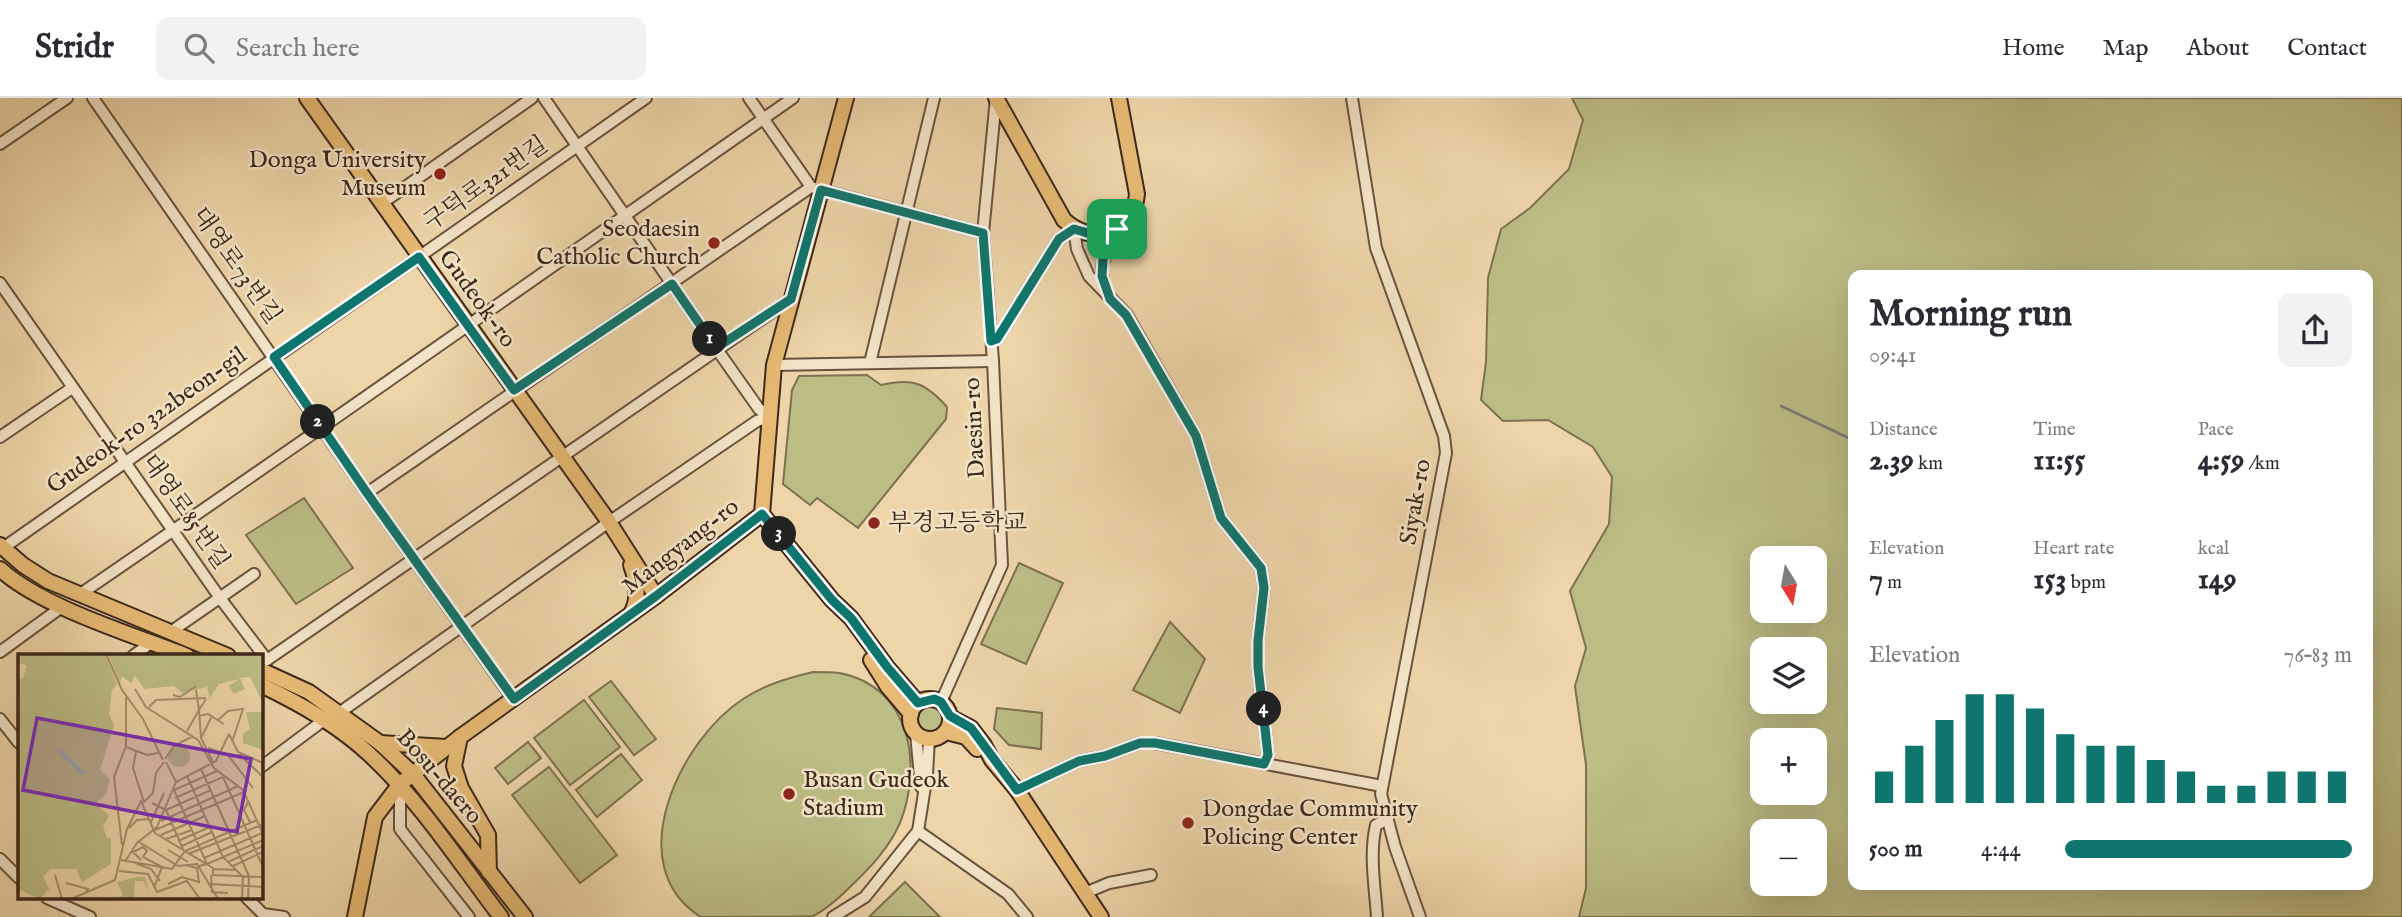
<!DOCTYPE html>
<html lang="en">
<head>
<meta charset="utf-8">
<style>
  :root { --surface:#fff; --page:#f2f2f3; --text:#2b2b33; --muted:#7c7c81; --line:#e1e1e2; --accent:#0f766e }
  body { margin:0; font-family:"IM FELL English","Noto Serif KR",serif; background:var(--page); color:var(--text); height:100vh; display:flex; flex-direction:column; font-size:26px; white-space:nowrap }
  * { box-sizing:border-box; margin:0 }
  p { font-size:23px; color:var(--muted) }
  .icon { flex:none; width:38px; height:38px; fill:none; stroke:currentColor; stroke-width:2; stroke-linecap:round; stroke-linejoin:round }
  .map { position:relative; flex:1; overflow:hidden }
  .details { position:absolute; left:1848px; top:172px; width:525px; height:620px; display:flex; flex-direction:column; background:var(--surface); border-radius:14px; box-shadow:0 7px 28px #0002 }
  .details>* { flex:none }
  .needle { width:46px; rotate:169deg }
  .controls { position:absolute; left:1750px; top:448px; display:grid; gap:14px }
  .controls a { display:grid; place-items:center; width:77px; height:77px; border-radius:14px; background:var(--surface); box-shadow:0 7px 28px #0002; font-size:35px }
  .pin { position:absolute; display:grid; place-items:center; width:60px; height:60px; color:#fff; margin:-30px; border-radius:14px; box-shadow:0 4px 10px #0006 }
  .km { position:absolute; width:35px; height:35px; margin:-18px; border-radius:50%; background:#222; color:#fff; font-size:19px; line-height:35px; text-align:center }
  .round { display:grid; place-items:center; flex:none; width:74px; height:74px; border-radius:14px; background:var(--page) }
  .headline { display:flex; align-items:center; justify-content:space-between; height:119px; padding:0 21px }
  h1 { font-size:38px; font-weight:700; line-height:52px }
  .metrics { display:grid; grid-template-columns:repeat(3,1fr); gap:10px; height:119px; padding:7px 21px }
  .metrics div { display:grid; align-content:center }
  .metrics b { font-size:30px; font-weight:700 }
  .metrics small { font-size:19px; font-weight:400 }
  .metrics p { font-size:19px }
  .chart { height:196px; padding:14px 21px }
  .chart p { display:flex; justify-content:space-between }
  .chart svg { width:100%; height:126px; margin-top:7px; stroke:var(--accent); stroke-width:6 }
  ul { padding:0 21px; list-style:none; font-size:23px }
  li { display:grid; grid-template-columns:112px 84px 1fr; align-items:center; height:52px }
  li i { height:18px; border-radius:9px; background:var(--accent) }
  header { display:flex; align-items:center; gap:42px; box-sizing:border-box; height:98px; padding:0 35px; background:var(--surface); border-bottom:2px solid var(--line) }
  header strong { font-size:33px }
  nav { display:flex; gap:38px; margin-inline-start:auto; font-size:24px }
  .search { width:490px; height:63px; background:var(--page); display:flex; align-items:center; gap:18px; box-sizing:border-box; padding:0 24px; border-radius:14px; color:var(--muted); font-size:26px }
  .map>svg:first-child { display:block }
</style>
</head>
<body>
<header>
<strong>Stridr</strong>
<div class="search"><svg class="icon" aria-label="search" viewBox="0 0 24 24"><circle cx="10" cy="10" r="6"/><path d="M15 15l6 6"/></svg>Search here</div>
<nav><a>Home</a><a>Map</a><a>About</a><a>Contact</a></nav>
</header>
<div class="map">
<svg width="2402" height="819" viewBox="0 0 2402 819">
  <rect width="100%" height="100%" fill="#edd5a9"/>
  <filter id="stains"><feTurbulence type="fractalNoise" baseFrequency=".00286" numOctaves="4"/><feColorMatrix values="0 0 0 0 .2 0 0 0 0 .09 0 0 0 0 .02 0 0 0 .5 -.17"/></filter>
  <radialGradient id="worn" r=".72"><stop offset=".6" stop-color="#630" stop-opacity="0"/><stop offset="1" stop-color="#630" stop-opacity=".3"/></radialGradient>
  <!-- green -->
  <g fill="#bcbc85" stroke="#7d7250" stroke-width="2" fill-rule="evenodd">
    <path d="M1572,0H2402V819H1579L1586,790V667L1575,588L1586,550L1570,493L1609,426L1612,379L1593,349L1548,322L1503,323L1481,302L1486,264L1488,180L1501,131L1530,110L1569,71L1583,22ZM1853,177H2368V786H1853ZM1762,460H1815V513H1762ZM1762,551H1815V604H1762ZM1762,642H1815V695H1762ZM1762,733H1815V786H1762Z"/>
    <path d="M867,277L881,287C912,280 925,284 947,309L946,321L858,430L817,400L810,407L783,386L792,292L799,278Z"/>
    <path d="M304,400L353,470L296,506L246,437Z"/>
    <path d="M1019,465L1063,485L1026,566L981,546Z"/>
    <path d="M1170,524L1205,561L1180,615L1133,592Z"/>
    <path d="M813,574C821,574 831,574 839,575C911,588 923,667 900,725C889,750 870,770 851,788C840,799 827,811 813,818C802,819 720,819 701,819C619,768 680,642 743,601C764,587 788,580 813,574Z"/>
    <path d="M611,583L656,641L634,657L589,599Z"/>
    <path d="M584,602L620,649L570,687L534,640Z"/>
    <circle cx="931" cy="621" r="13"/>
    <path d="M997,610L1042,615L1041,651L1009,647L994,631Z"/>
    <path d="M528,644L541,660L508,686L495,670Z"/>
    <path d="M621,656L642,682L597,719L576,692Z"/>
    <path d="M549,669L617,757L580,785L512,697Z"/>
    <path d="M905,784L940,819H869Z"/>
  </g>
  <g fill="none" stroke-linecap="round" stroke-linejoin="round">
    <!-- stream -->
    <path stroke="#777d76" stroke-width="2.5" d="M1781,308L1853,342"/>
    <!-- minor casing -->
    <g stroke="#6a533e" stroke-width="14">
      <g id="minor">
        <path d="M93,0L367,395L514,602"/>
        <path d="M749,0L811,89L983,135"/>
        <path d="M1352,0L1376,150L1444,338L1446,355L1381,696L1395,749L1420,819"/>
        <path d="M0,46L67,0"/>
        <path d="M381,106L532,0"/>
        <path d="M0,185L220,500L267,562"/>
        <path d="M1107,195C1094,157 1109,163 1117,131"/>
        <path d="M991,243L997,241L1059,141L1074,131L1077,151L1089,178L1127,217L1196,338L1221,420L1261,470L1264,490L1258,543V569L1268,657L1264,666"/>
        <path d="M870,265L934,0"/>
        <path d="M774,267L993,263"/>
        <path d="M0,339L72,290"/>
        <path d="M367,395L811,89"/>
        <path d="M3,450L646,0"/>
        <path d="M79,497C318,334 555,166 793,0"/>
        <path d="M169,535L254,476"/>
        <path d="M0,554L63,508"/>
        <path d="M133,558L152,544"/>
        <path d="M267,562L791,201"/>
        <path d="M941,604L1002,467L993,263L983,135L996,0"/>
        <path d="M339,615L609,424L757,323L769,319L759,311L716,250L544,0"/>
        <path d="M0,621L19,645"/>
        <path d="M916,636L921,689"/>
        <path d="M261,669L324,622"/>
        <path d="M400,686V731L469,819"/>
        <path d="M1017,692L1079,663L1105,658L1140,645H1155L1382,688"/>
        <path d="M918,733L1008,796L1027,819"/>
        <path d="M0,761L19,780"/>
        <path d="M1085,795L1109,785L1151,777"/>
        <path d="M47,800L90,819"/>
        <path d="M247,800L263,816L284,819"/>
        <path d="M833,819L865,799L918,733L927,676L929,641"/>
        <path d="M1377,819C1375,789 1369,756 1376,727L1388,721"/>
      </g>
    </g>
    <!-- major casing -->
    <g stroke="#3e281a" stroke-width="18">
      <g id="major">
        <path d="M307,0L609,424L656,498"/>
        <path d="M996,0L1064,122C1094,149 1133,137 1137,96L1119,0"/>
        <path d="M762,416L832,502L851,520L887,569L918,605"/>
        <path d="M0,447L23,467L48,483L228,558"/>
        <path d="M631,467C637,484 640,499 631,516"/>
        <path d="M0,471C41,509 134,537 187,558"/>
        <path d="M871,562L888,589L911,616"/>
        <path d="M261,572L309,594L380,645L413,676L525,819"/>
        <path d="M261,587C299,605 338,627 369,656C420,703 459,764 501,819"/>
        <circle cx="930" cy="621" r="20"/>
        <path d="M950,619L971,630L984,647L992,662L1017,692L1101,819"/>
        <path d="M946,634L966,639L977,651"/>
        <path d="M460,639L454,668L461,690L488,737L489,774"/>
        <path d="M380,645L447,649"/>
        <path d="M355,819L375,719L400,686L460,639L656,498L762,416L774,267L846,0"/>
      </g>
    </g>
    <!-- minor -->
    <use href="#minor" stroke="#f3e4c7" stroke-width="10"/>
    <!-- major -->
    <use href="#major" stroke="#e6ba74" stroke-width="14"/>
  </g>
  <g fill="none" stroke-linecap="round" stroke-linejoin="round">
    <!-- route casing -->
    <g stroke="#fff" stroke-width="14">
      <path id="route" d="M821,92L983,135L991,243L997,241L1059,141L1074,131L1094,137L1117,131L1114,143L1103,161L1102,178L1110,201L1126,217L1196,338L1221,420L1261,470L1264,490L1258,543V569L1268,657L1264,666L1155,645H1140L1105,658L1079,663L1017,692L971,630L950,618L941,604L934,601L918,605L887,569L851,520L832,502L762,416L656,498L514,601L367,395L274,259L419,159L514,292L672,186L716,250L791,201Z"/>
    </g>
    <!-- route -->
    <use href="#route" stroke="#0f766e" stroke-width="9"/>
  </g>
  <!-- markers -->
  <g fill="#8f2418" stroke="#f3e4c7" stroke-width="2.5">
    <circle cx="440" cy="76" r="7"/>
    <circle cx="714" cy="145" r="7"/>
    <circle cx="874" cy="425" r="7"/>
    <circle cx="789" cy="696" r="7"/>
    <circle cx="1188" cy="725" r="7"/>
  </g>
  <g text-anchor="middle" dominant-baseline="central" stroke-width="5" stroke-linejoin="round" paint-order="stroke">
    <!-- poi labels -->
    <g font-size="24" fill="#3e281a" stroke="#f3e4c7" text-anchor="start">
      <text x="426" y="62" text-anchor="end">Donga University<tspan x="426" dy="28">Museum</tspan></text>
      <text x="700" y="131" text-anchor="end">Seodaesin<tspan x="700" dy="28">Catholic Church</tspan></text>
      <text x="888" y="425">부경고등학교</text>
      <text x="803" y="682">Busan Gudeok<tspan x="803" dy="28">Stadium</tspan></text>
      <text x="1202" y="711">Dongdae Community<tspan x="1202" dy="28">Policing Center</tspan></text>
    </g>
    <!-- street labels -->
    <g font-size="24" fill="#3e281a" stroke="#f3e4c7">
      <text transform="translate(486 86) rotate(-35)">구덕로321번길</text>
      <text transform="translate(236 168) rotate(55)">대영로73번길</text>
      <text transform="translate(477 201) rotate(54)">Gudeok-ro</text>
      <text transform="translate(147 323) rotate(-35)">Gudeok-ro 322beon-gil</text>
      <text transform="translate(975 330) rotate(-93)">Daesin-ro</text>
      <text transform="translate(1416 404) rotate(-80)">Siyak-ro</text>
      <text transform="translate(185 414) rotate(55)">대영로85번길</text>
      <text transform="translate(681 449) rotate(-38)">Mangyang-ro</text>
      <text transform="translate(439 679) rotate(49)">Bosu-daero</text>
    </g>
  </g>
  <!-- overview -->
  <g transform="translate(18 556)">
    <rect width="245" height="245" fill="#edd5a9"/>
    <path d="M0,0H87L99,30L94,36L91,60L96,71L82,116L92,125L88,140L78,149L91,162L85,172L89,184H93V210L64,228L58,215H32L25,223L33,239L30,236L21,245L0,235V26L5,24L9,12L0,8ZM90,0H245V50L232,23L222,24L227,35L216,40L211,32L221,25L201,30L192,44L189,33L164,39L156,32L126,35L117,22L113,29L104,22L102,29ZM228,58H245V96L225,89V80L232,75ZM150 102a11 11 0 1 1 22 0a11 11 0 1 1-22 0ZM119,223H127L131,237L125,227H117L116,245H97L105,241L99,228Z" fill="#bcbc85"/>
    <path fill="none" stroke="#9db6b3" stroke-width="3.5" d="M41,96L66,120"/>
    <path fill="none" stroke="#a79070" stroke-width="2" d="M88,0L104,36M117,35L128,53L180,86L196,114L225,136L245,180M104,36L125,65L145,106M155,41L162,43L178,32M131,53L138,46L188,44M181,62L190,60L206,70M194,62L183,84L195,108M200,66L210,57L225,55L214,88M169,77L181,56L178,36M211,80L220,98L245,109M183,84L181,56L188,45M108,93L129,101L140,99M190,94L210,101L235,134M118,97L115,114L126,148L135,139M221,100L245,123M147,105L156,92L175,82M148,108L158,128M183,115L231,222M169,122L205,203L225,223L224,245M205,123L245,213M135,139L138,119L146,108M157,144L205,123M230,148L226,156L232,168M134,149L148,156L165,195M148,156L193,136M143,167L220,132M133,168L146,139M111,174L119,166L131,165M137,176L226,138M221,180L243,171M143,181L187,162M148,185L174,176M160,187L192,173M121,188L160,212L179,210L200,245M104,191L96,123L108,92V43M164,192L194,178M150,196L170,208M170,200L223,179M186,204L244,179M103,206L154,215L167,197L239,166M108,206L119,189L139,173L158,128L198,107L211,80M123,206L115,198L125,193L129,197L125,203L144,213L136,234M210,208L245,192M117,209L133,215L142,227M189,210L245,186M181,212L189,210L156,136L199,117M215,212L245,198M195,215L219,216M101,217L130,220L139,238L169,227L182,245M37,221L44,245M193,221L194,238L210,239M48,229L70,235L68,237M150,230L164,223L181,228L179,214L167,211M191,230L245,233M53,245L97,226L109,175L123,147L137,179L195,214V221L245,223M230,245L231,223"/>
    <path fill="#7b2cbf" fill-opacity="0.15" stroke="#7b2cbf" stroke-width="3.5" d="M19,64L233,105L219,178L5,136Z"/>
    <rect width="245" height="245" fill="none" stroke="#3e281a" stroke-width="3.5"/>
  </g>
  <rect width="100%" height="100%" filter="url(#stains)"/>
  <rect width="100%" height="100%" fill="url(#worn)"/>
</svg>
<div class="controls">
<a><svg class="needle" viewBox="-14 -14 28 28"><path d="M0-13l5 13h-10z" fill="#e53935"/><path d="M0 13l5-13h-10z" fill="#7c7c81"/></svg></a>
<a><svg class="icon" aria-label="layers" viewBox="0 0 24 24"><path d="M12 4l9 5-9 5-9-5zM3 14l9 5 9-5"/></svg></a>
<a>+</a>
<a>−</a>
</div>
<div class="pin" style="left:1117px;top:131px;background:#1e9e55"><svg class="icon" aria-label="arrive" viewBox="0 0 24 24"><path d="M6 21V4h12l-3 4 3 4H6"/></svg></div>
<b class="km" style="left:710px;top:241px">1</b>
<b class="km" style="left:318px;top:324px">2</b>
<b class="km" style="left:779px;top:436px">3</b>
<b class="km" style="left:1264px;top:611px">4</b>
<section class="details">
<div class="headline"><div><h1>Morning run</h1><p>09:41</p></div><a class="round"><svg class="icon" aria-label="share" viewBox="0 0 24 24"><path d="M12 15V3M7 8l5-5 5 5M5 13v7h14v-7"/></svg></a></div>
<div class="metrics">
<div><p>Distance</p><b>2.39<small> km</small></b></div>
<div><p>Time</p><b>11:55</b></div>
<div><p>Pace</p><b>4:59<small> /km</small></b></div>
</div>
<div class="metrics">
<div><p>Elevation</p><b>7<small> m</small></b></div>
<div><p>Heart rate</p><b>153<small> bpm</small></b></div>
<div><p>kcal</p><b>149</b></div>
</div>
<div class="chart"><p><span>Elevation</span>76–83 m</p>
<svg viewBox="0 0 160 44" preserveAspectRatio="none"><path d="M5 44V33M15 44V24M25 44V15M35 44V6M45 44V6M55 44V11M65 44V20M75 44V24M85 44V24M95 44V29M105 44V33M115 44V38M125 44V38M135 44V33M145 44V33M155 44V33"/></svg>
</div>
<ul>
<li><b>500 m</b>4:44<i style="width:100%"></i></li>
</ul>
</section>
</div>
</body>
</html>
